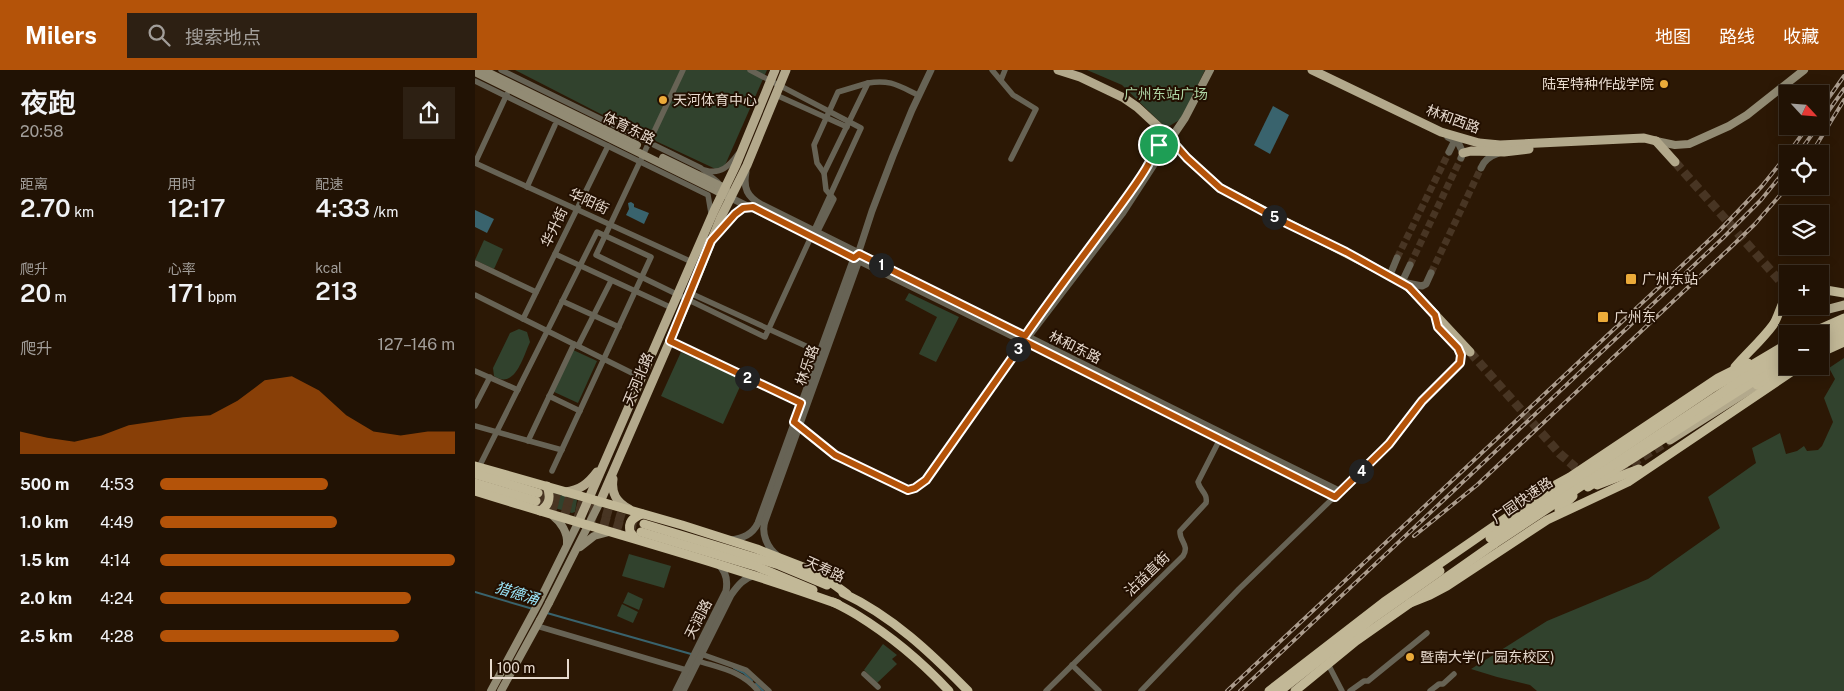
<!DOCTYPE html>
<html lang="zh">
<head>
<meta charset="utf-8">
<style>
  :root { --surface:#211204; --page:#2d2013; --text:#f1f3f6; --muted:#a29e9a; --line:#3e3226; --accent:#b45309 }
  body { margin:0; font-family:"Public Sans","Noto Sans SC",sans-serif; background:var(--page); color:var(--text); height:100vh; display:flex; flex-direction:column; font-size:19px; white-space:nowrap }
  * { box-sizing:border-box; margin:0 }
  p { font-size:16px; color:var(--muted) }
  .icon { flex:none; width:28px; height:28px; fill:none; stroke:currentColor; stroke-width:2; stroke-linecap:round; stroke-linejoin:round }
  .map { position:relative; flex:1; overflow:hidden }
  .sheet { display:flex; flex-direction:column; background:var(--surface); width:475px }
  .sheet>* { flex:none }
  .needle { width:32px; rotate:116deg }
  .buttons { position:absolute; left:1304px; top:15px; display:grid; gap:10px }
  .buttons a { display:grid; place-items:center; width:50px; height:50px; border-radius:0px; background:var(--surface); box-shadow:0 2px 12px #0003,0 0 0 1px var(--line); font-size:25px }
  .scale { position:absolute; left:15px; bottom:12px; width:79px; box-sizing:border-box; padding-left:5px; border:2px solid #e7dace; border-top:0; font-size:14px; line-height:18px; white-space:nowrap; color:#e7dace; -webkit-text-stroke:4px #220f00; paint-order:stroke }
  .pin { position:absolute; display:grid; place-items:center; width:42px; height:42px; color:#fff; margin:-21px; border:2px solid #fff; border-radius:50%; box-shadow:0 1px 5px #0007 }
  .km { position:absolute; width:25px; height:25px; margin:-12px; border-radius:50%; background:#222; color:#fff; font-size:14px; line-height:25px; text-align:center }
  .round { display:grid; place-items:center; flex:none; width:52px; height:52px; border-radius:0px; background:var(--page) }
  .headline { display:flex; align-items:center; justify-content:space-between; height:85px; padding:0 20px }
  h1 { font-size:28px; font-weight:600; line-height:38px }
  .stats { display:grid; grid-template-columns:repeat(3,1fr); gap:8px; height:85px; padding:5px 20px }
  .stats div { display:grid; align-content:center }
  .stats b { font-size:25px; font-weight:600 }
  .stats small { font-size:14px; font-weight:400 }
  .stats p { font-size:14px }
  .chart { height:140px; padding:10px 20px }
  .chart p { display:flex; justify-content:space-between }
  .chart svg { width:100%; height:90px; margin-top:5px; fill:var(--accent); opacity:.7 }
  ul { padding:0 20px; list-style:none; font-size:16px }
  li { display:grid; grid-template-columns:80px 60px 1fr; align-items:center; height:38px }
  li i { height:12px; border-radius:6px; background:var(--accent) }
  header { display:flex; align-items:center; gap:30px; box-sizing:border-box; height:70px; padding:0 25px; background:var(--accent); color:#fff }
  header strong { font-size:24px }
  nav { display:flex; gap:28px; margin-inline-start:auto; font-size:18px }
  .search { width:350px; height:45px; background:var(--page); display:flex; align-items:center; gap:12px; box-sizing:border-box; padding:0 18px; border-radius:0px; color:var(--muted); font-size:19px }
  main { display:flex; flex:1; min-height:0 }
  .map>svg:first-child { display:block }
</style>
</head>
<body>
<header>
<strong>Milers</strong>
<div class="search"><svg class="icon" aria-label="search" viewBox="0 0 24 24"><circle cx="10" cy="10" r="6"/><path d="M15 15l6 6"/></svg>搜索地点</div>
<nav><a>地图</a><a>路线</a><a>收藏</a></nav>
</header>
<main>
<section class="sheet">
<div class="headline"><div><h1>夜跑</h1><p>20:58</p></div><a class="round"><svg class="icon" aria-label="share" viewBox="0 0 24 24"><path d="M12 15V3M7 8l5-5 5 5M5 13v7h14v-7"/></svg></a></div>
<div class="stats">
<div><p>距离</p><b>2.70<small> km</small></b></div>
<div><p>用时</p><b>12:17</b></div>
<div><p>配速</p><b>4:33<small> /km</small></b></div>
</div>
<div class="stats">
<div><p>爬升</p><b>20<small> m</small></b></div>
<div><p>心率</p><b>171<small> bpm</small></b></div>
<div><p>kcal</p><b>213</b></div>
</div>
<div class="chart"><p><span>爬升</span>127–146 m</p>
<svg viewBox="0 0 160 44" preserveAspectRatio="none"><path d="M0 44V33L10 36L20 38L30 35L40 30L50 28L60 26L70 25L80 18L90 8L100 6L110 13L120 25L130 33L140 35L150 33L160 33V44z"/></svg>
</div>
<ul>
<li><b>500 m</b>4:53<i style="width:57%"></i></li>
<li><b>1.0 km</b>4:49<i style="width:60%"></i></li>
<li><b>1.5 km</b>4:14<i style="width:100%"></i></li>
<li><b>2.0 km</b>4:24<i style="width:85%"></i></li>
<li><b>2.5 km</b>4:28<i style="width:81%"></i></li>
</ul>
</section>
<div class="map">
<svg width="1369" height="621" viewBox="0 0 1369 621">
  <rect width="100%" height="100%" fill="#2c1805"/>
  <!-- green -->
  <g fill="#31422d">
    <path d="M40,0H292L247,102L155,59Z"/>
    <path d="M612,0H730L706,49L691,58L647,15Z"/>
    <path d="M9,170L28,179L19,199L0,190Z"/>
    <path d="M434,223L484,247L461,292L444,284L462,247L430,230Z"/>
    <path d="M44,259L52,262L55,272C48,287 40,320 19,306L18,298L35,263Z"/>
    <path d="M96,279L122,291L103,333L77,321Z"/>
    <path d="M206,282L268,310L248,354L186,326Z"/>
    <path d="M1369,288V621H1062L1055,615L1022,607L996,599L1072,551L1173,509L1245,458L1233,427L1281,393L1277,378L1305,363L1311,384L1322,381L1329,376L1332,381L1343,380L1347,376L1358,352L1349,328L1360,309L1354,298Z"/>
    <path d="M79,422L102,430L100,442L97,443L76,437L79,431Z"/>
    <path d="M154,484L196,496L189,518L147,506Z"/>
    <path d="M153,522L168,529L164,540L148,533Z"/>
    <path d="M147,534L163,542L158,553L142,546Z"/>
    <path d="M408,574L422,585L417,589L422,594L402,613L389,600Z"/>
  </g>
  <!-- water -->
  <g fill="#39636d">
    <path d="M798,36L814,45L795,84L779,75Z"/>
    <path d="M156,132L159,134V137L174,143L169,154L151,145L154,139L153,133Z"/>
    <path d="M0,140L19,149L12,163L0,157Z"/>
  </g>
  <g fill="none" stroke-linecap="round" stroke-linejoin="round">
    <!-- stream -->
    <g stroke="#39636d" stroke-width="2">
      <path d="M0,522L58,539"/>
      <path d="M72,543L216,584"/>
      <path d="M259,598L269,603L277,611"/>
      <path d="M281,614L288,621"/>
    </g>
    <!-- tertiary-tunnel -->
    <g stroke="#483523" stroke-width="7" stroke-dasharray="7 3.5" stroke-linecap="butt">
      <path d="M922,188L974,82"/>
      <path d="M935,195L986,88"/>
      <path d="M956,203L1006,98"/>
    </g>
    <!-- primary-tunnel -->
    <g stroke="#483523" stroke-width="9" stroke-dasharray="9 4.5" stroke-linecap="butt">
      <path d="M1200,92L1312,219"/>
      <path d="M995,282L1085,384L1100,397L1110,402"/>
      <path d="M1145,401L1195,370"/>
    </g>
    <!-- trunk-tunnel -->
    <g stroke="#483523" stroke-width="9" stroke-dasharray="9 4.5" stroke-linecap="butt">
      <path d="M63,423L169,454"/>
      <path d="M61,431L166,462"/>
    </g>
    <!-- minor -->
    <g stroke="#676355" stroke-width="5.5">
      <path d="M26,0L226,98L243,112"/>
      <path d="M208,0L121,185L290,267L386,58L275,0"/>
      <path d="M517,0L538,25L561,39L536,89"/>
      <path d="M526,10L530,0"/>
      <path d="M0,11L233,125L236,143"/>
      <path d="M301,25L372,57"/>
      <path d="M0,93L217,192"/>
      <path d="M0,93L32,24"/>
      <path d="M230,100C246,105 254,96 263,84"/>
      <path d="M349,103L342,93L339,75L363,22L393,13"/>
      <path d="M52,117L80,55"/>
      <path d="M342,163L359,129L351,120L349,103L393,13C415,9 424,16 443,25"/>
      <path d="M80,184L197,238"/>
      <path d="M0,193L61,222"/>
      <path d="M215,223L344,282"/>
      <path d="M0,225L167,308"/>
      <path d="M87,231L144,257"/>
      <path d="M48,249L133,76"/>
      <path d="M195,271L326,333"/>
      <path d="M103,276L136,211"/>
      <path d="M0,301L43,320"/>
      <path d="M74,326L105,341"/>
      <path d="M0,336L15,307"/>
      <path d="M322,354L360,385L426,418C438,421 443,417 451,409L549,271"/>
      <path d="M0,356L87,380"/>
      <path d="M53,371L99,274"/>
      <path d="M4,397L122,162L176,187L77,401"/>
      <path d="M62,556L211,600"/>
      <path d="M226,584L271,600L294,621"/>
      <path d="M223,591C245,598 267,601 283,621"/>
      <path d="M853,594L867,621"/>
      <path d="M597,595L624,621"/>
      <path d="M389,604L403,617"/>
      <path d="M571,621L708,486C715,475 704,471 705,461L731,433C733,423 725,421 723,412L746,367"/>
      <path d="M666,621L764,519L914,374L947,331L985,293C991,277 970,268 963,257C961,253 961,249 960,245"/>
      <path d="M875,621L889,611H893L952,563"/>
      <path d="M955,621L964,614H968L979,604"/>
    </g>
    <!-- tertiary -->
    <g stroke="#676355" stroke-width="7">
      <path d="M973,67L983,72L988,83L986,88"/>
      <path d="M974,82L980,70"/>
      <path d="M1006,98C1009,90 1015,86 1024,83"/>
      <path d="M271,102C268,118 272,127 287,135L866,422"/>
      <path d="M256,128L623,308L860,427"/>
      <path d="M242,164C251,151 261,138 278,137"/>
      <path d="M935,195L927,212L947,216L951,214L956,203"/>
      <path d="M915,205L922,188"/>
      <path d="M549,269L562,248L660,115L684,75L688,61"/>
      <path d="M551,270L647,144L695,70"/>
      <path d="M256,470C268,468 277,465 283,453L379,188L381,186"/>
      <path d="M303,486C292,478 286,463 290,451L384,190L383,184L397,141L418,86L437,40L456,0"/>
      <path d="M201,621L251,521C253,510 251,501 243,494"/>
      <path d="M208,621L256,525C263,515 269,508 280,505"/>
    </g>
    <!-- secondary -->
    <g stroke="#928b74" stroke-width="8">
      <path d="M8,0L162,75"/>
      <path d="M0,2L256,128"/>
      <path d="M695,70L710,48L735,0"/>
      <path d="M1181,71L1200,75L1214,74L1254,56L1272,45L1329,0"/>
      <path d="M188,88L250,118L252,122"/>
      <path d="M78,446C86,452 93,463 92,474"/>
      <path d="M105,477L119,466L134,462"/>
      <path d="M74,533L125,432"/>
      <path d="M16,621L64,532L104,451"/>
      <path d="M26,621L65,550"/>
    </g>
    <!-- primary -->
    <g stroke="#b3a98c" stroke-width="9">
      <path d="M583,0L605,7L649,28L662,37L688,61L712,88L745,118L927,212L941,224L995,282"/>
      <path d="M837,0L966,62L1004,73L1025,75L1169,68L1181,71"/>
      <path d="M1181,71L1200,92"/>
      <path d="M988,83L996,81L1029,82L1054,79"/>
      <path d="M1335,236L1354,239L1369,235"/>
      <path d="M1195,370L1282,315"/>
      <path d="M138,409C136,423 141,432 154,439"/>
      <path d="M90,422C105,420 113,414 122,402"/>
      <path d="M125,432L211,234L246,147L272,95L311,0"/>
      <path d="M104,451L239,141L261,95L300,0"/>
    </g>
    <!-- trunk -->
    <g stroke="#c2b897" stroke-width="9">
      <path d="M1345,219L1369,223"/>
      <path d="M1345,267L1369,256"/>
      <path d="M1345,274L1369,264"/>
      <path d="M1345,283L1369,272"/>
      <path d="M1260,297C1272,283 1287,270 1298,255C1304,246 1305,235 1312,226"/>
      <path d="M1282,315L1316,296"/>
      <path d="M0,396L207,455L282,479L333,499L350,508L372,524"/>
      <path d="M0,404L63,423"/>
      <path d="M0,413L61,431"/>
      <path d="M1122,415L1164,399"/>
      <path d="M1113,417L1312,290"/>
      <path d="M0,421C121,459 243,491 363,534"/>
      <path d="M1084,440L1098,426L1097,421L1093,419"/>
      <path d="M65,441C75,435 76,427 72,416"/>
      <path d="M169,454L304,495L352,515"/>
      <path d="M166,462L283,497L338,520"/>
      <path d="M160,468L155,462C153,452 157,448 167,444"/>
      <path d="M368,523C417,546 456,583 493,621"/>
      <path d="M358,532C366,536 374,540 382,545C416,566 447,592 474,621"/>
      <path d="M935,533L955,525L972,516L1072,450L1153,412L1325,296"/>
      <path d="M794,621L909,532L1073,419L1095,407L1243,308L1273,293"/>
      <path d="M805,621L897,549L965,501"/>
      <path d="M820,621L881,571L1019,474"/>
    </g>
    <!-- rail casing -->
    <g stroke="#ab9c8d" stroke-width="4">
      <g id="rail">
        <path d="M1345,40L1369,6"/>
        <path d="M1345,53L1369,19"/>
        <path d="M1313,84L1333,56"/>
        <path d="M1323,84L1343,56"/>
        <path d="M1336,84L1369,30"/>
        <path d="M939,466L1002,415L1255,178L1280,154L1313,116"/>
        <path d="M752,621L1245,160L1287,116L1312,85"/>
        <path d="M765,621L1247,169L1286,130L1312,98"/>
      </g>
    </g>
    <!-- rail -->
    <use href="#rail" stroke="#220f00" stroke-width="2" stroke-dasharray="5.5" stroke-linecap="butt"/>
    <!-- secondary-bridge -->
    <path stroke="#928b74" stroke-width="8" d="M65,550L74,533"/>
    <!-- trunk-bridge -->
    <g stroke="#c2b897" stroke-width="9">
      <path d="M1333,264L1369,248"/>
      <path d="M1015,468L1236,319L1312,274"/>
      <path d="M1019,474L1266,310L1312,283"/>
    </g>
  </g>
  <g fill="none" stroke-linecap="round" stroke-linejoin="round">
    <!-- route casing -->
    <g stroke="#fff" stroke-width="10">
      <path id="route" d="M688,61L712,88L745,118L803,149L871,182L934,217L960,245L963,257L983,278L986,285L985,293L947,331L914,374L860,427L549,271L451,410L440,418L433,420L360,385L319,352L326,333L195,271L236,171L260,144L268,138L278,137L379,188L384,184L550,266C579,224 610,184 640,143C658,118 679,92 688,61Z"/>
    </g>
    <!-- route -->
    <use href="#route" stroke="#b45309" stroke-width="6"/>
  </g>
  <!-- markers -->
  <g fill="#ebaa39" stroke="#220f00" stroke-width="2">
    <circle cx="1189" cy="14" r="5"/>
    <circle cx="188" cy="30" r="5"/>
    <rect x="1150" y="203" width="12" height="12" rx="2.5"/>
    <rect x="1122" y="241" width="12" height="12" rx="2.5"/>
    <circle cx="935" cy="587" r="5"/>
  </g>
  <g text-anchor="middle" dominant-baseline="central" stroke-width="4" stroke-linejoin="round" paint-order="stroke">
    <!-- poi labels -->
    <g font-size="14" fill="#e7dace" stroke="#220f00" text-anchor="start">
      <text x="1179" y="14" text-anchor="end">陆军特种作战学院</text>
      <text x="198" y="30">天河体育中心</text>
      <text x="1167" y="209">广州东站</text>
      <text x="1139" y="247">广州东</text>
      <text x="945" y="587">暨南大学(广园东校区)</text>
    </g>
    <!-- park labels -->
    <g font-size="14" fill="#aed6a5" stroke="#220f00">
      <text x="691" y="24">广州东站广场</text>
    </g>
    <!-- street labels -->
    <g font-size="14" fill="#e7dace" stroke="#220f00">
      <text transform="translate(978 49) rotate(20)">林和西路</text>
      <text transform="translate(154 58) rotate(26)">体育东路</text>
      <text transform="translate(114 131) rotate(25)">华阳街</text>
      <text transform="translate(79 157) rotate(-64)">华升街</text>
      <text transform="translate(600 277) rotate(26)">林和东路</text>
      <text transform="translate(332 295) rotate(-70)">林乐路</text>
      <text transform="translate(163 309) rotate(-67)">天河北路</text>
      <text transform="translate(1047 430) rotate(-34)">广园快速路</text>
      <text transform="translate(350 499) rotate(24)">天寿路</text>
      <text transform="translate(672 504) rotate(-44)">沾益直街</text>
      <text transform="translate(223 549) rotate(-63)">天润路</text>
    </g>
    <!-- water labels -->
    <g font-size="15" font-style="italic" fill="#9be6fa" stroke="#220f00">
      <text transform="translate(42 523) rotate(17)">猎德涌</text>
    </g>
  </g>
</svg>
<div class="buttons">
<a><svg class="needle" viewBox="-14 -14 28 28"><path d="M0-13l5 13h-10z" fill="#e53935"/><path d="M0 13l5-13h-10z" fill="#a29e9a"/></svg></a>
<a><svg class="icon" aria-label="locate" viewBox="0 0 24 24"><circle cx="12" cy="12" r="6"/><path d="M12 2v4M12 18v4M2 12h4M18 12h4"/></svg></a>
<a><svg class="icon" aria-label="layers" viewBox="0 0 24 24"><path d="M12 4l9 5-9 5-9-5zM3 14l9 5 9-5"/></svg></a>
<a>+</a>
<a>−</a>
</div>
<div class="scale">100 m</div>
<div class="pin" style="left:684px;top:75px;background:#1e9e55"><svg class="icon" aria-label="arrive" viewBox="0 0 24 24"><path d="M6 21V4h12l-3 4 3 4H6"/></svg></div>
<b class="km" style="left:406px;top:195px">1</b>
<b class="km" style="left:272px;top:308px">2</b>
<b class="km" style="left:543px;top:279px">3</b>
<b class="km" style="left:886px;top:401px">4</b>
<b class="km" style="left:799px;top:147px">5</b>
</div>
</main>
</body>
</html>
